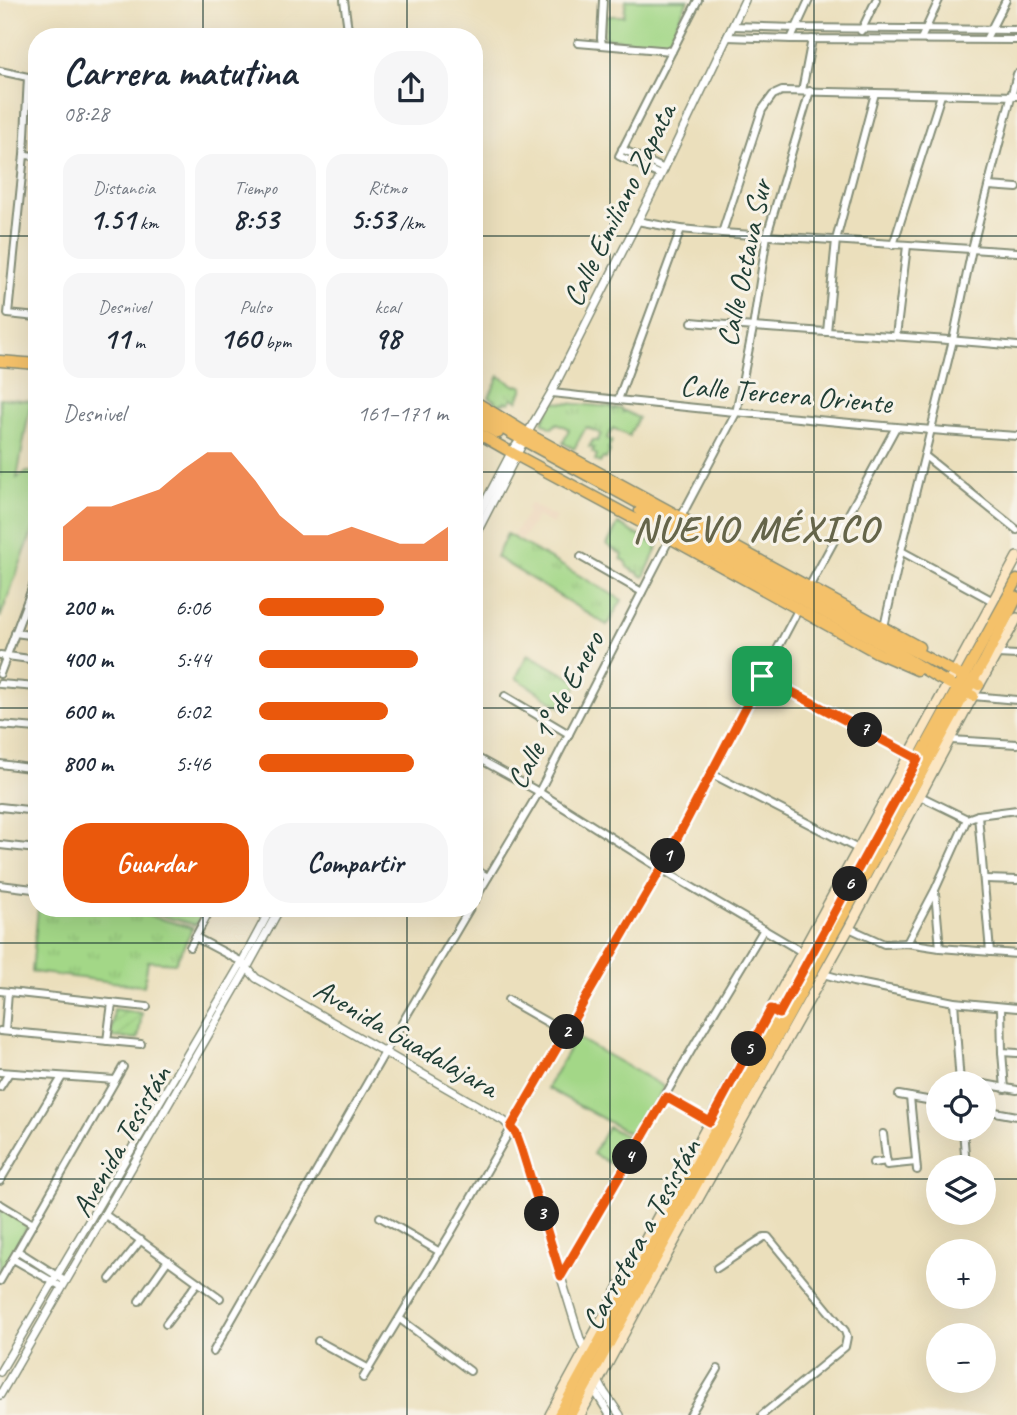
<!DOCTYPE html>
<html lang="es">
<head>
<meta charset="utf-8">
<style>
  :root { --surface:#fff; --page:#f6f6f7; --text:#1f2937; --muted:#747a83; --accent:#ea580c }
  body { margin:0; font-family:Caveat,sans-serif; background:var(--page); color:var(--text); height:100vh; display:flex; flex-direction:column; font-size:26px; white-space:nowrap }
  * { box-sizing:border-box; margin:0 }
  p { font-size:23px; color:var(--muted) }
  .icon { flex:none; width:38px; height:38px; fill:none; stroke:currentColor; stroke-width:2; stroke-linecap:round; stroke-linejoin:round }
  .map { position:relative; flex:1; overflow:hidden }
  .drawer { position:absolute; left:28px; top:28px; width:455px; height:889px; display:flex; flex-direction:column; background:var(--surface); border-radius:28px; box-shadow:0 7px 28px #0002 }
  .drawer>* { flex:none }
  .buttons { position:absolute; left:926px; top:1071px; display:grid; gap:14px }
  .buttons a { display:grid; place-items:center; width:70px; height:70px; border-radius:50%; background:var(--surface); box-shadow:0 7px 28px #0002; font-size:35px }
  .pin { position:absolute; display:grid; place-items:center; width:60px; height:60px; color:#fff; margin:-30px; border-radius:14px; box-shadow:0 4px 10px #0006 }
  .km { position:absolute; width:35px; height:35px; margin:-18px; border-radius:50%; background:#222; color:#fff; font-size:19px; line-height:35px; text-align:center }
  .round { display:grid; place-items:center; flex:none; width:74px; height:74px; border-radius:28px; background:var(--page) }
  .headline { display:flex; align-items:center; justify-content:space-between; height:119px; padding:0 35px }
  h1 { font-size:38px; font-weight:700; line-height:52px }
  .figures { display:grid; grid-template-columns:repeat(3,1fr); gap:10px; height:119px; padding:7px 35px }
  .figures div { display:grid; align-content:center; border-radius:18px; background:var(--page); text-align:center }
  .figures b { font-size:30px; font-weight:700 }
  .figures small { font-size:19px; font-weight:400 }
  .figures p { font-size:19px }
  .chart { height:196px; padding:14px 35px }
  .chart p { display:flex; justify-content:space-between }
  .chart svg { width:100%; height:126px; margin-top:7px; fill:var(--accent); opacity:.7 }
  .button { display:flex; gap:14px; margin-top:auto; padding:14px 35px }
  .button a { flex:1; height:80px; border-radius:28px; background:var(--accent); color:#fff; font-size:28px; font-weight:700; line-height:80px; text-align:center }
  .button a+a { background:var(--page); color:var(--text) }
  ul { padding:0 35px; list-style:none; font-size:23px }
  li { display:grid; grid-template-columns:112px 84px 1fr; align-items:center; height:52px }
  li i { height:18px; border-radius:9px; background:var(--accent) }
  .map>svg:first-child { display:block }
</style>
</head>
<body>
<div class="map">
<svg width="1017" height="1415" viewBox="0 0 1017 1415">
  <defs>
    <pattern id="grass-tufts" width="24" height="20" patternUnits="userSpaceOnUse" patternTransform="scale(1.75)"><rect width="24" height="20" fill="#a3d787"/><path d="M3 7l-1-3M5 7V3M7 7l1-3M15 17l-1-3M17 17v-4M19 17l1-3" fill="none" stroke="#8cb975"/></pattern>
    <pattern id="garden-furrows" width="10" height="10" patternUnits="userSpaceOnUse" patternTransform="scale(1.75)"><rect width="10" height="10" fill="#a3d787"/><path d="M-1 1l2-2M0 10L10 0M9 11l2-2" fill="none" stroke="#8cb975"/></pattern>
  </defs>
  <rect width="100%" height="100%" fill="#f7f3e8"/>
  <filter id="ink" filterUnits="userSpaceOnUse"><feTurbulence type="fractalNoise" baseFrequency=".0143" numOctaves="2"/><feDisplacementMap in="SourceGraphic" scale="14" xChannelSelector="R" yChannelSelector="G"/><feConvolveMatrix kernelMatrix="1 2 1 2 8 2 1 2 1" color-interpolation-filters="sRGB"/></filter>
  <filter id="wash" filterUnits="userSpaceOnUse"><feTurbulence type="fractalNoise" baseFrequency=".00686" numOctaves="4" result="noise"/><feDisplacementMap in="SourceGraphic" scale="28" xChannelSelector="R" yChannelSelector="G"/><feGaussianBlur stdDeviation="1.57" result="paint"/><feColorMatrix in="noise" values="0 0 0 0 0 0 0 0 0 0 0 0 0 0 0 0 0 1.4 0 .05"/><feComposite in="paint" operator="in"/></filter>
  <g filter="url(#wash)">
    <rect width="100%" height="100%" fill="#ebdfbc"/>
    <!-- built -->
    <path fill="#edd7bb" d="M530,503L556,517L552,524L537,516L522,540L513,535L528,512L526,510Z"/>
    <!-- grass -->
    <g fill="url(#grass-tufts)" stroke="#618a5e" stroke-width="2">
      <path d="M499,376L516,386L518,385L523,387L518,401L512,398L509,403L505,401L504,404L501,403L498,408L493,405L496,401L489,397Z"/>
      <path d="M553,402L611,407L614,410L616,408L621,409L624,412L625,411L638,418L629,436L613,428L607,438L612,441L608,449L610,451L606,459L603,458L600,463L595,460L597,455L592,452L594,448L589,447L593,440L597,441L601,434L586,427L574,449L563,443L569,429L557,423L552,428L542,422Z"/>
      <path d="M618,524L658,546L644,577L638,574V572H635L627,567L626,561L621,559L623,555L607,545Z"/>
      <path d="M507,534L622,600L607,625L496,557Z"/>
      <path d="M528,654L578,682L566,710L516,678Z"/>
      <path d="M38,908H146V915L193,928L175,963L148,961L144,986L32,972Z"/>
    </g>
    <!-- park -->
    <g fill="#a3d787" stroke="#618a5e" stroke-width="2">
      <path d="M626,0H688L667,45L604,38L607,16H624Z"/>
      <path d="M0,398L31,401L17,478L27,472H37V519L0,618Z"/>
      <path d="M148,908H206L196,925L148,912Z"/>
      <path d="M576,1037L664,1087L636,1137L547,1088Z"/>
      <path d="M608,1127L634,1140L619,1168L593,1154Z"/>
      <path d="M0,1208L28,1225L1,1276L0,1275Z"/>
    </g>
    <!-- garden -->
    <path fill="url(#garden-furrows)" stroke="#618a5e" stroke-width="2" d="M114,1009L142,1013L138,1039L111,1037Z"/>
  </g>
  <g filter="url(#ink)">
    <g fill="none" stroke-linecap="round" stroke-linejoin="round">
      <!-- minor casing -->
      <g stroke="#858e78" stroke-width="10">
        <g id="minor">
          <path d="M344,0L349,37"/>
          <path d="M733,26L796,28L1017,30"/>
          <path d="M861,31L876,0"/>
          <path d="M727,37L791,39L1017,40"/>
          <path d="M791,39L809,0"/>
          <path d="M921,39L939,0"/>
          <path d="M986,39L1006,0"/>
          <path d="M578,43L672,51"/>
          <path d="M602,44L601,38L603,0"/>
          <path d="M0,71L37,79"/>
          <path d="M28,77L24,155L8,314L37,317"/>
          <path d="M802,91L812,39"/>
          <path d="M622,149L664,169"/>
          <path d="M24,155L37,156"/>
          <path d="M660,175L619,156L698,0"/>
          <path d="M989,186L1017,188"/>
          <path d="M637,221L681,229L722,233L1017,252"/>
          <path d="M722,233L762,110L773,95L782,91L1017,96"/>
          <path d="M893,245L941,95"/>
          <path d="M692,322C800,332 909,335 1017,346"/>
          <path d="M827,332L836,240L875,93"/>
          <path d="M896,336L907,246"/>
          <path d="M551,393C707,409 861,426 1017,436"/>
          <path d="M618,400L681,229"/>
          <path d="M925,456L1017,530"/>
          <path d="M681,517L736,413L753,328L767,235L810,91"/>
          <path d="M901,551L993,601"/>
          <path d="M581,557L642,592"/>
          <path d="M809,587L896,427"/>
          <path d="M884,627L901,551L953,340L972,249L1017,74"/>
          <path d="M15,633L37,636"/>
          <path d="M997,654L1017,655"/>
          <path d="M0,655L37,660"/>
          <path d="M0,674L37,575"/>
          <path d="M762,676L918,759"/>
          <path d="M0,684L37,687"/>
          <path d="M505,696L569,734"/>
          <path d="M973,696L1017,700"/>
          <path d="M0,725L37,728"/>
          <path d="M951,740L1017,744"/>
          <path d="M474,756L539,792L661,869L802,952"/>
          <path d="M0,764L37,769"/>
          <path d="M712,774L858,849"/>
          <path d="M920,796L967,819L978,815L1017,810"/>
          <path d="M0,807L37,811"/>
          <path d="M978,815L990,952"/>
          <path d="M0,845L37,849"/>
          <path d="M474,869L488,877"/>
          <path d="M985,879L1017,880"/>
          <path d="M0,885L33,889"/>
          <path d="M935,892L940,948"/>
          <path d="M474,901L539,792L670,538"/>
          <path d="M849,928L884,944L907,943L940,948L1017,954"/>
          <path d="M195,937L242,962"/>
          <path d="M907,943L935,890L967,819"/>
          <path d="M190,947L211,908"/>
          <path d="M823,974L853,982L954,1002L1017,1008"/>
          <path d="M0,991L147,1007"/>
          <path d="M508,1000L566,1033"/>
          <path d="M954,1002L960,1083"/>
          <path d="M1001,1007L1002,1052L1005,1089"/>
          <path d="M0,1031L141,1044"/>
          <path d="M5,1031L8,992"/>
          <path d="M107,1041L112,1003"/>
          <path d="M1002,1052L1017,1053"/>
          <path d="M0,1072L115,1080"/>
          <path d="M984,1084L1017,1090"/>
          <path d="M0,1087L9,1073"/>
          <path d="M899,1095L938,1102"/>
          <path d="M666,1097L710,1122"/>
          <path d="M910,1097L917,1170"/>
          <path d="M984,1110L1017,1116"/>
          <path d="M963,1129L966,1167"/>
          <path d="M883,1134L887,1165L916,1162"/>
          <path d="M873,1163L887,1161"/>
          <path d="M0,1181L62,1077"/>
          <path d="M0,1204L33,1224"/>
          <path d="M104,1214L220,1298"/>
          <path d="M380,1217L440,1252"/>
          <path d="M18,1251L65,1281"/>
          <path d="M13,1259L62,1287"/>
          <path d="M717,1268L764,1237H768L845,1331L847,1337L845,1347L762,1415"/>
          <path d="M561,1276L696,1042L764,929"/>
          <path d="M110,1279L141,1240"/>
          <path d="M0,1281L123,1067"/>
          <path d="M139,1301L168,1260"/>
          <path d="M400,1319L470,1371"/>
          <path d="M166,1324L198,1282"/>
          <path d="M318,1341L369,1369"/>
          <path d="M213,1352L385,1052L470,908"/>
          <path d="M363,1378L452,1231L661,869L798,610"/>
          <path d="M690,1415L718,1369"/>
        </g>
      </g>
      <!-- tertiary casing -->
      <g stroke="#858e78" stroke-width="10">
        <g id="tertiary">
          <path d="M474,523L511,453L523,436"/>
          <path d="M474,538L531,427L551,393L664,169L745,0"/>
          <path d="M242,962L256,978L504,1121C513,1129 517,1136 521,1147L580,1339L586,1354"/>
          <path d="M0,1372L242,962L271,908"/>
          <path d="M596,1377L604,1392L620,1415"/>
          <path d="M592,1386L610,1415"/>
          <path d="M0,1395L247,968L280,908"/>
        </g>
      </g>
      <!-- secondary casing -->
      <g stroke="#858e78" stroke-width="12">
        <g id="secondary">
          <path d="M550,1415L1017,557"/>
          <path d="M580,1415L644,1296L849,928L973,696L1017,618"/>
        </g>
      </g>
      <!-- primary casing -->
      <g stroke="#858e78" stroke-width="13">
        <g id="primary">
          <path d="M0,361L37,364"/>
          <path d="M474,401L528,434L919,647"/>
          <path d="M474,412L521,439L814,599L979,685"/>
          <path d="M474,420L498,433"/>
          <path d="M474,431L516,455L670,538L878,653L917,670"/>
          <path d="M640,511L893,650L935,676L973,696"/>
          <path d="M559,1415L1017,580"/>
          <path d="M570,1415L963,697L985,660L1017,597"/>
        </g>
      </g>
      <!-- minor -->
      <use href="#minor" stroke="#fff" stroke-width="6"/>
      <!-- tertiary -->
      <use href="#tertiary" stroke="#fff" stroke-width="7"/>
      <!-- secondary -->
      <use href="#secondary" stroke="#fbe6c3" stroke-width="9"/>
      <!-- primary -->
      <use href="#primary" stroke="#f4c16a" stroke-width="10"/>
    </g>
  </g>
  <g fill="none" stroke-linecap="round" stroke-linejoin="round" filter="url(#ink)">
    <!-- route casing -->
    <g stroke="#fff" stroke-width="14">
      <path id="route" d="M762,676L918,759L779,1014L771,1009L710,1122L666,1097L561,1276L521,1147L516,1133L511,1127L661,869Z"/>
    </g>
    <!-- route -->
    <use href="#route" stroke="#ea580c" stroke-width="9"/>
  </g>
  <!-- grid -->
  <path fill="none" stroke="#1f3d34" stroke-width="2" stroke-opacity="0.55" d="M203,0V37M407,0V37M610,0V1415M814,0V1415M0,236H37M474,236H1017M0,472H37M474,472H1017M0,708H37M474,708H1017M203,908V1415M407,908V1415M0,943H1017M0,1179H938M984,1179H1017"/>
  <g text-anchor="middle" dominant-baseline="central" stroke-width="6" stroke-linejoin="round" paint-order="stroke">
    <!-- street labels -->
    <g font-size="30" fill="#1f3d34" stroke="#f7f3e8">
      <text transform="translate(619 205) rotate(-64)">Calle Emiliano Zapata</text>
      <text transform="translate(744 263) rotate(-78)">Calle Octava Sur</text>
      <text transform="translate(786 394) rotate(5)">Calle Tercera Oriente</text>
      <text transform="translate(555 710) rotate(-62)">Calle 1° de Enero</text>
      <text transform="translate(406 1038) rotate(30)">Avenida Guadalajara</text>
      <text transform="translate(121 1141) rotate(-60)">Avenida Tesistán</text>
      <text transform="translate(641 1234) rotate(-61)">Carretera a Tesistán</text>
    </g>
    <!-- district labels -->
    <g font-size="37" font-weight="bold" letter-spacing="2" fill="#65654a" stroke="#f7f3e8">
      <text x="756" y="528">NUEVO MÉXICO</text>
    </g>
  </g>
</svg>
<div class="buttons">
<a><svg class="icon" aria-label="locate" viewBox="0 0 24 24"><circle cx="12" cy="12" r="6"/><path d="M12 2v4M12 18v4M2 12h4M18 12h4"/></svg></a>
<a><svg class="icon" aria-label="layers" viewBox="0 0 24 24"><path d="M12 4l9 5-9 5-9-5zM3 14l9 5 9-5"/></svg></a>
<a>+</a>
<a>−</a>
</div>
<div class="pin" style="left:762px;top:676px;background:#1e9e55"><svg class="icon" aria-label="arrive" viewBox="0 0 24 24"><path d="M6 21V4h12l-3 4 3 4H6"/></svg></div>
<b class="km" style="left:668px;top:856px">1</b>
<b class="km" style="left:567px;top:1032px">2</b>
<b class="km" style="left:542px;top:1214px">3</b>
<b class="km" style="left:630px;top:1157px">4</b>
<b class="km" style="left:749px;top:1049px">5</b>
<b class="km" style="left:850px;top:884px">6</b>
<b class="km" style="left:865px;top:730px">7</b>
<section class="drawer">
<div class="headline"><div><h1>Carrera matutina</h1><p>08:28</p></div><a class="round"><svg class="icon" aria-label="share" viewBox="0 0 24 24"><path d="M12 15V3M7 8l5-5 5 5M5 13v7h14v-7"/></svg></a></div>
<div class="figures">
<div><p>Distancia</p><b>1.51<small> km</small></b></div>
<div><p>Tiempo</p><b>8:53</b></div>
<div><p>Ritmo</p><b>5:53<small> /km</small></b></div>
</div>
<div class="figures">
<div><p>Desnivel</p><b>11<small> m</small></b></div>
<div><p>Pulso</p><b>160<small> bpm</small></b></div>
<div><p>kcal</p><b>98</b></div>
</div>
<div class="chart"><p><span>Desnivel</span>161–171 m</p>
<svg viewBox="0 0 160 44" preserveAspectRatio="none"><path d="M0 44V32L10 25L20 25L30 22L40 19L50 12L60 6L70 6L80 16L90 28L100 35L110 35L120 32L130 35L140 38L150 38L160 32V44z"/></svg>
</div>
<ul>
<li><b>200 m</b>6:06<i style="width:66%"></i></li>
<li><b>400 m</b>5:44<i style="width:84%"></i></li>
<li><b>600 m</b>6:02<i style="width:68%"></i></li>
<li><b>800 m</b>5:46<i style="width:82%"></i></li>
</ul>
<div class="button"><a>Guardar</a><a>Compartir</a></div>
</section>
</div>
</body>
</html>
